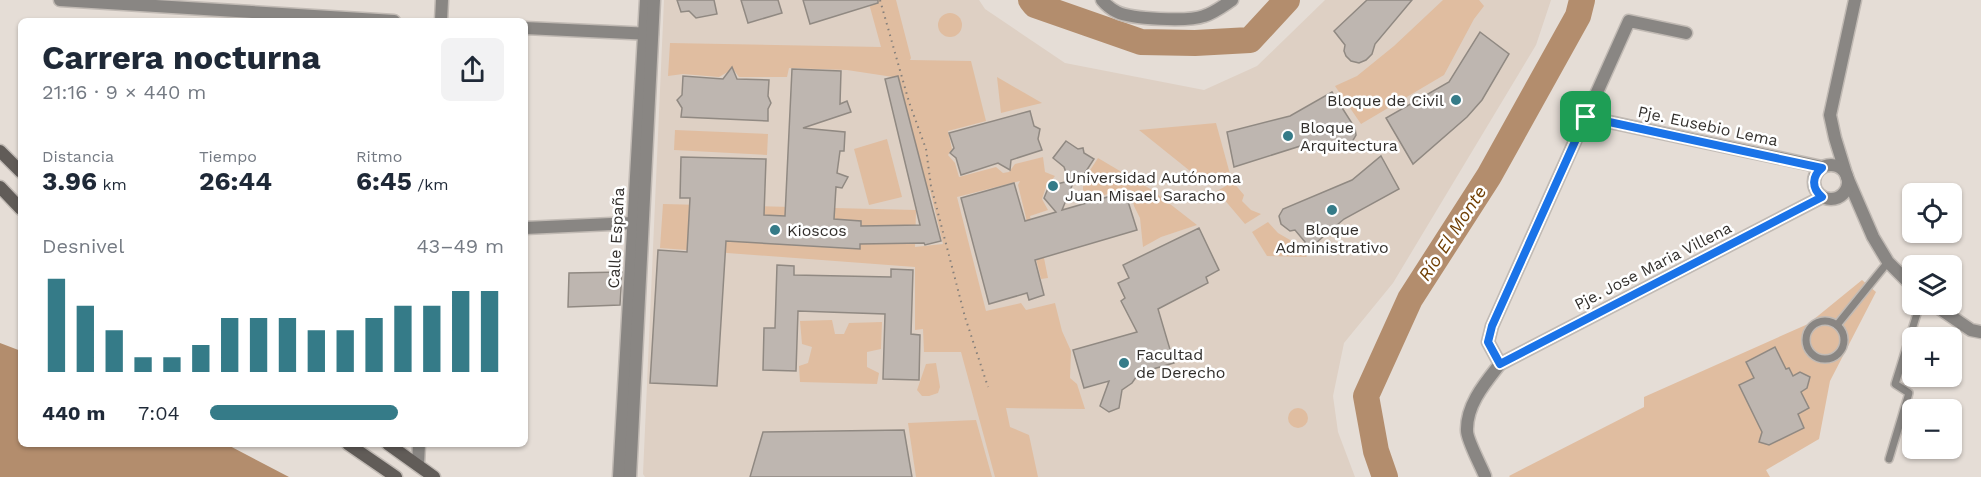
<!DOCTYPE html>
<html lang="es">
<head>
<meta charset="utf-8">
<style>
  :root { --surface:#fff; --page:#f2f2f3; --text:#1f2937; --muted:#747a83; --accent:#357b88 }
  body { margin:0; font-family:"Work Sans",sans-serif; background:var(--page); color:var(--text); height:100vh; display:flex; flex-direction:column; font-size:22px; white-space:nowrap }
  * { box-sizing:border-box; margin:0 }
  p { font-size:20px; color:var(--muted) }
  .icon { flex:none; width:33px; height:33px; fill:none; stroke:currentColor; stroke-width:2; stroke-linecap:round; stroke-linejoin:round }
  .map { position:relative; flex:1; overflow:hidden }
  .sheet { position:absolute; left:18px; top:18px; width:510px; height:429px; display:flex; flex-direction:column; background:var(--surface); border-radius:9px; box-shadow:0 2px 4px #0004 }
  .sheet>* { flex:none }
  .fabs { position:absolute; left:1902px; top:183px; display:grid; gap:12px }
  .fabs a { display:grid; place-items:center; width:60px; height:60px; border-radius:9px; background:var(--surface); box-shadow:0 2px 4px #0004; font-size:30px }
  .pin { position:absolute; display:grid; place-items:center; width:51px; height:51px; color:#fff; margin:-26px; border-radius:12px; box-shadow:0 3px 9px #0006 }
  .round { display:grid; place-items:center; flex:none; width:63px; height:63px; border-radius:9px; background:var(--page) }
  .headline { display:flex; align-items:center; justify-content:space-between; height:102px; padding:0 24px }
  h1 { font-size:33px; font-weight:700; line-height:45px }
  .stats { display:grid; grid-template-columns:repeat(3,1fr); gap:9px; height:102px; padding:6px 24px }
  .stats div { display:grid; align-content:center }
  .stats b { font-size:26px; font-weight:700 }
  .stats small { font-size:16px; font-weight:400 }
  .stats p { font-size:16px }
  .chart { height:168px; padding:12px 24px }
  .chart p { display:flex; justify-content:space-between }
  .chart svg { width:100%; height:108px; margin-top:6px; stroke:var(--accent); stroke-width:6 }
  ul { padding:0 24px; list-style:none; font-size:20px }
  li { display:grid; grid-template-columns:96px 72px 1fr; align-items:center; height:45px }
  li i { height:15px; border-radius:8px; background:var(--accent) }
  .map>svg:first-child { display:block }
</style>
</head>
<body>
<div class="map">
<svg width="1981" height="477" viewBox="0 0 1981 477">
  <rect width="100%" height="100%" fill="#e5ddd6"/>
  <!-- built -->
  <path fill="#ded0c4" d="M664,0H979L985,9L1065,63L1204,90L1257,66L1325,0H1551L1536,45L1393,283L1344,343L1333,396L1338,432L1355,477H645L643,474Z"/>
  <!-- green -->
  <g fill="#e0bda0">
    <path d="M868,0H896L911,58L910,60L971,61L986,121L948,131L952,149L948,155L955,163L959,177L996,167L1003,173L1009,172L1015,164L1043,157L1045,172L1055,176L1046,187L1042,199L1048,210L1030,216L1033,231L1042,248L1048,278L1041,279L1018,185L1020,181L957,197L986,311L1021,303L1026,310L1055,303L1062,331L1071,351L1070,378L1077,384L1085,409L1006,408L1010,427L1029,435L1038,477H995L961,352H924L923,329L915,330V267L660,248L663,204L916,210L915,247L943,244L930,190H927L898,76L893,77L847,70L789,68L787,77H739L733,69L719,77L683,74L668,76L670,43L881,47Z"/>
    <path d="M1443,0H1479L1484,6L1474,19L1444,75L1361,124L1335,86L1357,76L1394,46Z"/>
    <circle cx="950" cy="25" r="12"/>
    <path d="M997,77L1042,103L1001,113Z"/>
    <path d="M1216,123L1230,174L1205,183L1139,130Z"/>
    <path d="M675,130L768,134L767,155L674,150Z"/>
    <path d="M887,139L902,197L869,205L854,149Z"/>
    <path d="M1098,158L1152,190L1197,225L1161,237L1143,247L1140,218L1134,206L1131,190L1125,189L1091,199L1083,193V181Z"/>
    <path d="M1233,182L1244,195L1242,201L1251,210L1261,214L1245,224L1217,191Z"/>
    <path d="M1268,222L1278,233L1297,244L1307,257L1267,256L1252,232Z"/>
    <path d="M1862,280L1876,292L1830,381L1819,439L1766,470L1770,477H1510L1509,476L1644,407V397L1808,324Z"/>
    <path d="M832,320L835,334H844L849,323L882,322L881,349L867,352V367L879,373L877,384L800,382L799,366L808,363L812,347L802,344L800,321Z"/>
    <path d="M936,363L940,387L938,393L929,396H922L917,390L926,364Z"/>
    <circle cx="1298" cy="418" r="10"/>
    <path d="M976,420L992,477H916L908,423Z"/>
  </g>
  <!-- water -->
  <path fill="#b38d6d" d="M0,343L21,351V444H226L289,477H0Z"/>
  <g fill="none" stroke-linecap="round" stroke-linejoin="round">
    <!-- river -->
    <g stroke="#b38d6d" stroke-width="26">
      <path d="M1031,0L1035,5L1141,42L1195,43L1250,40L1287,0"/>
      <path d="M1385,477L1376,451L1366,396L1410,299L1489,176L1578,16L1582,0"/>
    </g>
  </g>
  <!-- building -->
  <g fill="#beb6b0" stroke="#908982" stroke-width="1.5">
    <path d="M677,0H714L717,14L696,18L689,11L681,12Z"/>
    <path d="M741,0H778L782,13L748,23Z"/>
    <path d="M803,0H878V3L810,24Z"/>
    <path d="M1367,0H1412L1375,44L1372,54L1366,60L1359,63L1351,61L1346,56L1344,51L1345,45L1334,31Z"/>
    <path d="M1480,32L1509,54L1482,100L1467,117L1413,164L1386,118L1449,82Z"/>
    <path d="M732,67L737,79L769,80L768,96L771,103L768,109V121L681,117L682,108L677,100L682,95L683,76L723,79Z"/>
    <path d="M792,69L841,71L840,104L847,101L851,112L803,128L845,132L844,151H840L837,173L848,177L842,188L836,187L834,219L861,221V226L920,225L885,79L898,76L941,241L925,245L924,243L860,244V249L726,241L717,386L650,383L658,250L687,252L690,198H680L681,157L766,159L764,215L785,216Z"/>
    <path d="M1332,92L1355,128L1356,135L1352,142L1344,146L1313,151L1310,143L1234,167L1227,132L1290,116Z"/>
    <path d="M1030,111L1034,126L1040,129L1038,139L1042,150L1011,160L1010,170L998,163L961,175L956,158L950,153L954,148L949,133Z"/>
    <path d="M1066,141L1078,149L1083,148L1084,153L1094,159L1081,179L1076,176L1062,210L1125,192L1137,230L1035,260L1044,295L1029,300L1027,293L989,304L961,198L1014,183L1025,221L1056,212L1044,198L1049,186L1069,181L1064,167L1053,158Z"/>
    <path d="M1381,156L1399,189L1344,219L1310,248L1295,230L1290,231L1281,224L1279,216L1283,209L1352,180Z"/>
    <path d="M1199,228L1219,270L1206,277L1208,283L1158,309L1174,363L1139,373L1132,383L1122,390L1119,408L1109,412L1100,406L1109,381L1084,388L1073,350L1137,332L1121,301L1125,298L1118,283L1129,278L1123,265Z"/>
    <path d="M777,265L794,266V275L891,277V269L913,270L911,334L920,335L919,380L883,379L885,314L798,311L796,371L763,370L764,328H775Z"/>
    <path d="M622,272L620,305L568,307L569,273Z"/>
    <path d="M1775,347L1786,369L1789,368L1793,376L1800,372L1810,377L1807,388L1801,392L1809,408L1798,414L1804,428L1769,445L1759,442L1762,432L1739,385L1754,378L1746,362Z"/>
    <path d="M904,430L912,477H750L763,432Z"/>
  </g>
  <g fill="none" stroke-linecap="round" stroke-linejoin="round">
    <!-- lane casing -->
    <g stroke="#c1bab4" stroke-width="10">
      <g id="lane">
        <circle cx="1825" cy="340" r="19"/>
        <path d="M1837,325L1888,262"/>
        <path d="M1889,459L1909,393L1895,384L1920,304"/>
      </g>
    </g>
    <!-- street casing -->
    <g stroke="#c1bab4" stroke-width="15">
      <g id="street">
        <path d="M60,0L394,21"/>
        <path d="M1102,0C1106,5 1111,9 1117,12C1131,19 1188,22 1204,16C1214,13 1223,6 1232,0"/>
        <path d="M1855,0L1830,115L1835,138L1847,177L1873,237L1888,262L1912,286"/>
        <path d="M441,21L442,0"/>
        <path d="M525,28L652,34"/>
        <path d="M1586,117L1822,167"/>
        <circle cx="1831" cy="182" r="17"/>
        <path d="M525,228L633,223"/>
        <path d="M1933,304L1971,330L1981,332"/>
        <path d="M1500,364L1822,197"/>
        <path d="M418,465L419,444"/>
        <path d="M1485,476C1481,466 1467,440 1467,431C1466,405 1485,383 1500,364L1488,342L1492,326L1629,21L1686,33"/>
        <path d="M619,477L646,0"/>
        <path d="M630,477L654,0"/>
      </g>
    </g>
    <!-- secondary casing -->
    <g stroke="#c1bab4" stroke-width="15">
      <g id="secondary">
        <path d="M0,151L21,172"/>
        <path d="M0,187L21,209"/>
        <path d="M348,444L396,477"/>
        <path d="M388,444L434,477"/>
      </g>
    </g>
    <!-- path -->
    <path stroke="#86807b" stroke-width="2" stroke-dasharray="1.5 4.5" stroke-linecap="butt" d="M880,0L909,102L926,149L931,186L938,213L965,317L988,387"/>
    <!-- lane -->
    <use href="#lane" stroke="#898683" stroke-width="7"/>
    <!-- street -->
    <use href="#street" stroke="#898683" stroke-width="12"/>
    <!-- secondary -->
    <use href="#secondary" stroke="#615c58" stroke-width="12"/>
  </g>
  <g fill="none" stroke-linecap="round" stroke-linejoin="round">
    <!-- route casing -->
    <g stroke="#fff" stroke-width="12">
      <path id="route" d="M1586,117L1822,168C1812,176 1811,188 1822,197L1500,364L1488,342L1492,326Z"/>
    </g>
    <!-- route -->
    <use href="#route" stroke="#1a73e8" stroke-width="8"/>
  </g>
  <!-- markers -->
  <g fill="#357b88" stroke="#fff" stroke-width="2">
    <circle cx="1456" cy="100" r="6"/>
    <circle cx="1288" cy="136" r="6"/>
    <circle cx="1053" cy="186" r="6"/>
    <circle cx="1332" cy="210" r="6"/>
    <circle cx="775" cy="230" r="6"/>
    <circle cx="1124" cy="363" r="6"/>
  </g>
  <g text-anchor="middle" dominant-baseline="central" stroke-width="5" stroke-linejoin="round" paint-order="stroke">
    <!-- poi labels -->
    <g font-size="16" fill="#33302d" stroke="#fff" text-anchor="start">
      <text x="1444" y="100" text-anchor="end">Bloque de Civil</text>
      <text x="1300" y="127">Bloque<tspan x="1300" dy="18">Arquitectura</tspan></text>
      <text x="1065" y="177">Universidad Autónoma<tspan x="1065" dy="18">Juan Misael Saracho</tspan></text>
      <text x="1332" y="229" text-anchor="middle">Bloque<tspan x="1332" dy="18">Administrativo</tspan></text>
      <text x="787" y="230">Kioscos</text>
      <text x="1136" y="354">Facultad<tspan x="1136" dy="18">de Derecho</tspan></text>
    </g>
    <!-- street labels -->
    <g font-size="16" fill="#33302d" stroke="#fff">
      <text transform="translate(1708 126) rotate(12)">Pje. Eusebio Lema</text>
      <text transform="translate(616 238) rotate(-87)">Calle España</text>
      <text transform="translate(1653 266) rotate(-27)">Pje. Jose Maria Villena</text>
    </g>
    <!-- water labels -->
    <g font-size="18" font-style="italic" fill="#724106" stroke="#fff">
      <text transform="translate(1452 233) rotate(-57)">Río El Monte</text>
    </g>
  </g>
</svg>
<div class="fabs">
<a><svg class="icon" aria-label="locate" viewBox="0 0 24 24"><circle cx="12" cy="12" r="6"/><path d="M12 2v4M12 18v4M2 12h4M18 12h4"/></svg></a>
<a><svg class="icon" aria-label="layers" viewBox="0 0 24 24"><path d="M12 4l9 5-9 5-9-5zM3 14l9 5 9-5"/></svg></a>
<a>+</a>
<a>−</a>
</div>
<div class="pin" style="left:1586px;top:117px;background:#1e9e55"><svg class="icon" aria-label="arrive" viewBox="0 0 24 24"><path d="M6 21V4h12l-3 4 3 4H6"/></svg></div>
<section class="sheet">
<div class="headline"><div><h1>Carrera nocturna</h1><p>21:16 · 9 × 440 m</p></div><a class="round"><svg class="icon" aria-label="share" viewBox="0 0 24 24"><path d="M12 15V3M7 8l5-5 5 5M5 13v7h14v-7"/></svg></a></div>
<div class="stats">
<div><p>Distancia</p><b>3.96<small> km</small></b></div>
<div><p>Tiempo</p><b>26:44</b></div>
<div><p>Ritmo</p><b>6:45<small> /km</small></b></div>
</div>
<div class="chart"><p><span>Desnivel</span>43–49 m</p>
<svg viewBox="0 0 160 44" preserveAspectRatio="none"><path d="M5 44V6M15 44V17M25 44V27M35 44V38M45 44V38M55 44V33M65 44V22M75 44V22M85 44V22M95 44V27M105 44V27M115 44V22M125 44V17M135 44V17M145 44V11M155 44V11"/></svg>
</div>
<ul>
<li><b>440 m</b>7:04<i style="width:64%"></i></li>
</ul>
</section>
</div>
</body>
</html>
